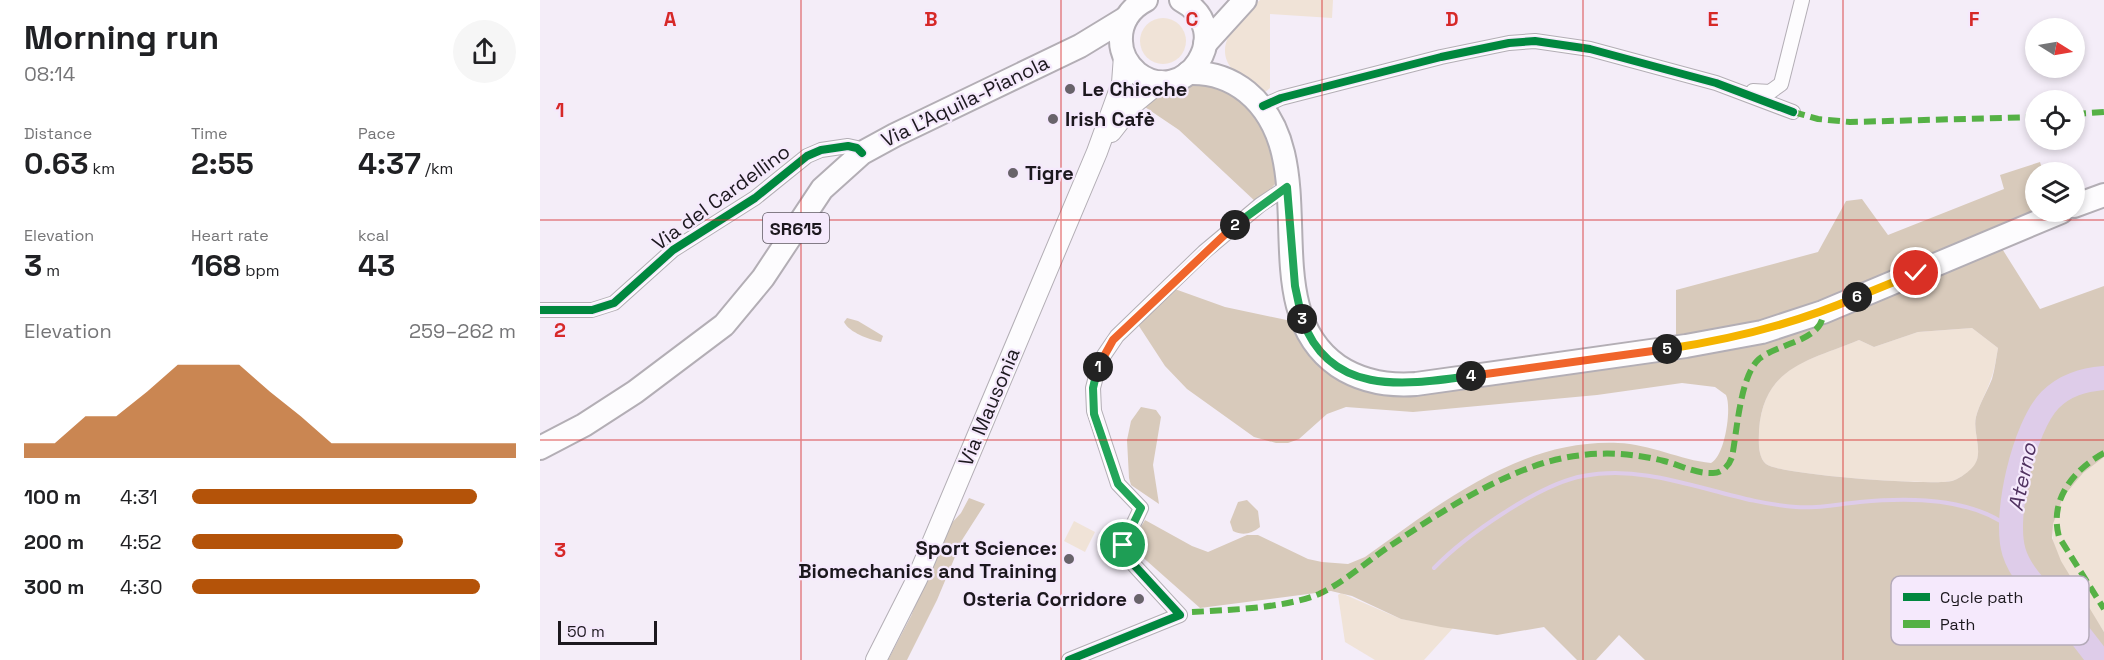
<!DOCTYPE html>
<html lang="en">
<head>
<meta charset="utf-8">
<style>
  :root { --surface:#fff; --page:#f6f6f6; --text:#202124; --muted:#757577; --accent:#b45309 }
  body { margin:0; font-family:"Space Grotesk",sans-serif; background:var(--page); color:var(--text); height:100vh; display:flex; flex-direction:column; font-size:22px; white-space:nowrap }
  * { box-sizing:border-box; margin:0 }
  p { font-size:20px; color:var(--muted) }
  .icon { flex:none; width:33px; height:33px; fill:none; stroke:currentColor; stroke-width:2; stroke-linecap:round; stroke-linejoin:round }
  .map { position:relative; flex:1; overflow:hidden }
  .details { display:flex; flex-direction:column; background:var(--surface); width:540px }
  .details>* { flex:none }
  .needle { width:39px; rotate:101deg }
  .tools { position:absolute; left:1485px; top:18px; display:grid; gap:12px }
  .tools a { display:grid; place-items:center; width:60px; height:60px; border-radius:50%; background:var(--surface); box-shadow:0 3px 9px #0003; font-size:30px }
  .scale { position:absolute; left:18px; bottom:15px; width:99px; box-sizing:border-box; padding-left:6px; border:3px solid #1c181e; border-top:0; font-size:16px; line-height:21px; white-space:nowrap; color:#1c181e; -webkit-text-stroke:4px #f5e9fc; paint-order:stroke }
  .pin { position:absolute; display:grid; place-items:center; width:51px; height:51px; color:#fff; margin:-26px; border:3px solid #fff; border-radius:50%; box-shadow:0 2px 6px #0007 }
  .km { position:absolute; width:30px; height:30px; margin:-15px; border-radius:50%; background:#222; color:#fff; font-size:16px; line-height:30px; text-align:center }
  .round { display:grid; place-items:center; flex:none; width:63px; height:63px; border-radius:32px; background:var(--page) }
  .overview { display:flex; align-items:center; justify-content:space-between; height:102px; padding:0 24px }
  h1 { font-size:33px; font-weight:600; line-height:45px }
  .metrics { display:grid; grid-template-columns:repeat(3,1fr); gap:9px; height:102px; padding:6px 24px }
  .metrics div { display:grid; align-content:center }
  .metrics b { font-size:30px; font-weight:600 }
  .metrics small { font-size:16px; font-weight:400 }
  .metrics p { font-size:16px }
  .chart { height:168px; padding:12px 24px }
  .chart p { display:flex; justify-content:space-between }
  .chart svg { width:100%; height:108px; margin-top:6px; fill:var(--accent); opacity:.7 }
  ul { padding:0 24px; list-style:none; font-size:20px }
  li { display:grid; grid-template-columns:96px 72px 1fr; align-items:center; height:45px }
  li i { height:15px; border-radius:8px; background:var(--accent) }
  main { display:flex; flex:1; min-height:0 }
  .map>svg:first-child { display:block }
</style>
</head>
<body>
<main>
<section class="details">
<div class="overview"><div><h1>Morning run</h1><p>08:14</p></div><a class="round"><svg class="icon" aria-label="share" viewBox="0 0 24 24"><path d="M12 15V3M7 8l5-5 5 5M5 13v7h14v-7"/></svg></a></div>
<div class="metrics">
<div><p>Distance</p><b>0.63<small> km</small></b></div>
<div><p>Time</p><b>2:55</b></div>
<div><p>Pace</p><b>4:37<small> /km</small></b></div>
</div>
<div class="metrics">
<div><p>Elevation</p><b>3<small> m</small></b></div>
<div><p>Heart rate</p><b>168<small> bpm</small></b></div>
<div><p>kcal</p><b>43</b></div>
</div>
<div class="chart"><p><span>Elevation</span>259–262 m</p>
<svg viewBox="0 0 160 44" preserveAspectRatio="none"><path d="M0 44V38L10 38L20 27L30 27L40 17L50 6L60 6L70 6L80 17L90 27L100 38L110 38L120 38L130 38L140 38L150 38L160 38V44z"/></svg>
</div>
<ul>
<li><b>100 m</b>4:31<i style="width:88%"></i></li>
<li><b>200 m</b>4:52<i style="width:65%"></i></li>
<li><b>300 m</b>4:30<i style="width:89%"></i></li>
</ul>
</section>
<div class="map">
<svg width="1564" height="660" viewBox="0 0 1564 660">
  <rect width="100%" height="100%" fill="#f4edf8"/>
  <!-- green -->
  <g fill="#f0e3d7">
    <path d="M720,0H793L792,18L730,14V88L724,93C714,86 702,79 693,70C670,45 702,16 720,0Z"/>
    <circle cx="623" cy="41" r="23"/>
    <path d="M1432,328L1458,348C1456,358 1455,369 1451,379C1447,392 1439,404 1436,417C1432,434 1446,455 1431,470C1427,473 1417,480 1412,481C1391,486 1240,475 1226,464C1217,456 1219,440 1219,429C1225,365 1269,361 1319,340L1334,347L1378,332Z"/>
    <path d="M1564,457V632C1548,606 1524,578 1515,548C1503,513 1535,473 1564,457Z"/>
    <path d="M534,521L555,532L545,552L524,541Z"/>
    <path d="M801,593L861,619L913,628L884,660H835L805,642L798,595Z"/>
  </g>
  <!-- forest -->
  <g fill="#d8cabb" fill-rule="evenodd">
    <path d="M650,82L685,85L728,125L738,181L717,203L639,130L602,105L622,92Z"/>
    <path d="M1500,162L1503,172H1496V212L1331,283L1215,324L1136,338V290L1278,252L1306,201L1322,199L1348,235L1464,189L1460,175Z"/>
    <path d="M1461,247L1500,309L1564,286V457L1543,473L1523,497L1513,524L1512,538L1521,561L1564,632V660H1105L1079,635L1056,660H1037L1004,627L957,635L901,627L861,619L812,596L791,591L660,608L590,546L605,520L652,546L668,552L707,535H718L768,559L782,562L808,564L825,557C901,503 980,439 1078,443C1110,444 1140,460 1171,463C1185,456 1192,408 1186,395L1175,387L1142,383L1057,395L873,412L806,407L787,414L759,439L748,443H736L714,437L647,389L625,366L597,323L632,288L685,307L756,322L768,347L883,391L1086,366L1193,347ZM1432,328L1458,348C1456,358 1455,369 1452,379C1447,392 1439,404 1436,417C1432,434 1446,455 1431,469C1427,473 1417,480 1412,481C1391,486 1240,475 1226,464C1217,456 1219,440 1219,430C1224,366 1269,361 1319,340L1334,347L1378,332Z"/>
    <path d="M307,318L318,321L343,336L341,342C328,339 310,333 304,322Z"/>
    <path d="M601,407L616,410L621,417L613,465L619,504L591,485L589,478L587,440L591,421Z"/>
    <path d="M429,498L445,504L422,540L397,600L367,660H348L371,616L408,527L421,513Z"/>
    <path d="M707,500L718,511L720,527C711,534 703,536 693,531L690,522L698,502Z"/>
  </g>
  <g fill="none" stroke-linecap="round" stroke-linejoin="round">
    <!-- stream -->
    <path stroke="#decce9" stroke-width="4" d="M894,568C925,536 999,484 1043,476C1116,462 1184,502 1256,507C1278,509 1298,504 1320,502C1369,497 1432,497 1472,529"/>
    <!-- river -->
    <path stroke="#decce9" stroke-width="24" d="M1559,660C1548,645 1537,630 1524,617C1507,598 1482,578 1474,552C1463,516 1484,427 1510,400C1525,385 1543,380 1564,378"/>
    <!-- street casing -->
    <g stroke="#b3aeb5" stroke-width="16">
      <g id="street">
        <path d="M1213,91L1230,92L1241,84L1262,0"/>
        <path d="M723,106L741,98L901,57L969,43L995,41L1050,49L1176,83L1253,112"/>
        <path d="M0,310H52L74,303L133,250L215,198L267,156L281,150L308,146L317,148L322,153"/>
        <path d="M529,660L640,615L583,553L584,544L601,508L578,484L554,411L553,388L560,361L577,336L664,252L720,205L747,187"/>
      </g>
    </g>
    <!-- secondary casing -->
    <g stroke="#b3aeb5" stroke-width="22">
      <g id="secondary">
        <path d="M571,132L593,104L621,81"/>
        <path d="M336,660L377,579L557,152L582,83L584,56"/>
      </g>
    </g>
    <!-- primary casing -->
    <g stroke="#b3aeb5" stroke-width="26">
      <g id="primary">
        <path d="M606,0C590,8 580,23 581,41C581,53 588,65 597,73C645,110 698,30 641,0"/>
        <path d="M665,44L705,0"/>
        <path d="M648,73C670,72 690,78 707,92C789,159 710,305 798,366C822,382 849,386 876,384L1146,346L1222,332L1283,312L1521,212"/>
        <path d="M1534,206L1564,195"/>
        <path d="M0,448L44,425L95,392L184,325L223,278L282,189L322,153L355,135L540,46L586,18"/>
      </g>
    </g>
    <!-- street -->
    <use href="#street" stroke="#fdfcfe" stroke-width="14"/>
    <!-- secondary -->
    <use href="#secondary" stroke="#fdfcfe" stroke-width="20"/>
    <!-- primary -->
    <use href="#primary" stroke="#fdfcfe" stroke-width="22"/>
    <!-- quiet -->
    <g stroke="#55b145" stroke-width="6" stroke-dasharray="12 6" stroke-linecap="butt">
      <path d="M1253,112L1278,119L1310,122L1496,117"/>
      <path d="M1534,114L1564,112"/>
      <path d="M1564,453C1533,470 1509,500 1519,537L1564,609"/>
      <path d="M652,612C689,610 746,608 779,594C803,583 825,563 847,548C896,515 950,479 1007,462C1046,451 1085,451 1124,461C1140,465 1156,474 1173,473C1182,473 1189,466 1192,457C1197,432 1200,376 1219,359C1238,343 1284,341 1283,312"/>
    </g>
    <!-- cycleway casing -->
    <g stroke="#f5e9fc" stroke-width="11">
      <g id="cycleway">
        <path d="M723,106L741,98L901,57L969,43L995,41L1050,49L1176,83L1253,112"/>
        <path d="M0,310H52L74,303L133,250L215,198L267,156L281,150L308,146L317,148L322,153"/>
        <path d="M529,660L640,615L583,553L584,544L601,508L578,484L554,411L553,388L560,361L577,336L664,252L720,205L747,187"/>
      </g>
    </g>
    <!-- cycleway -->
    <use href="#cycleway" stroke="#00873e" stroke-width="8"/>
  </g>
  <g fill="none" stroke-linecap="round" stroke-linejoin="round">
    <!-- split-1 casing -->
    <g stroke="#fff" stroke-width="12">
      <path id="split-1" d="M558,367L553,388L554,414L578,484L601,508L583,545"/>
    </g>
    <!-- split-2 casing -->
    <g stroke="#fff" stroke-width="12">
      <path id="split-2" d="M558,367L573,340L695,225"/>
    </g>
    <!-- split-3 casing -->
    <g stroke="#fff" stroke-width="12">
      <path id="split-3" d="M695,225L747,187L755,286L762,319"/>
    </g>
    <!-- split-4 casing -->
    <g stroke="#fff" stroke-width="12">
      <path id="split-4" d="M762,319C790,397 865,385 931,376"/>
    </g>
    <!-- split-5 casing -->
    <g stroke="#fff" stroke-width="12">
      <path id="split-5" d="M931,376L1127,349"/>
    </g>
    <!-- split-6 casing -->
    <g stroke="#fff" stroke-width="12">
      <path id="split-6" d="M1127,349C1194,339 1255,324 1317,297"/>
    </g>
    <!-- split-7 casing -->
    <g stroke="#fff" stroke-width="12">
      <path id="split-7" d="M1317,297L1376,273"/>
    </g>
    <!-- split-1 -->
    <use href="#split-1" stroke="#22a559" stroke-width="8"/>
    <!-- split-2 -->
    <use href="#split-2" stroke="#f0652b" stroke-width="8"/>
    <!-- split-3 -->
    <use href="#split-3" stroke="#22a559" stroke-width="8"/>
    <!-- split-4 -->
    <use href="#split-4" stroke="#22a559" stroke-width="8"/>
    <!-- split-5 -->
    <use href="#split-5" stroke="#f0652b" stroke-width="8"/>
    <!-- split-6 -->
    <use href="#split-6" stroke="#f5b400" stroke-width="8"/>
    <!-- split-7 -->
    <use href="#split-7" stroke="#f5b400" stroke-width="8"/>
  </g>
  <!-- grid -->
  <path fill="none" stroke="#d62828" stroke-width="1.5" stroke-opacity="0.55" d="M261,0V660M521,0V660M782,0V660M1043,0V660M1303,0V660M0,220H1564M0,440H1564"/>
  <!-- markers -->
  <g fill="#68636a" stroke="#f5e9fc" stroke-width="2">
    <circle cx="530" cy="89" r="6"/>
    <circle cx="513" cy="119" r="6"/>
    <circle cx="473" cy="173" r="6"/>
    <circle cx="529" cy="559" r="6"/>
    <circle cx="599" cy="599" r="6"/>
  </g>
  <g text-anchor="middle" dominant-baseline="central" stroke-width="4.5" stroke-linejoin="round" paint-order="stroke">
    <!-- shield labels -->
    <rect fill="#f5e9fc" stroke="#5d5761" stroke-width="1.5" x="223" y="213" width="66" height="30" rx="4.5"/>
    <g font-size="18" font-weight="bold" fill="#1c181e">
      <text x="256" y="228">SR615</text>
    </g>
    <!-- poi labels -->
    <g font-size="20" font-weight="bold" fill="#1c181e" stroke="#f5e9fc" text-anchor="start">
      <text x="542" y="89">Le Chicche</text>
      <text x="525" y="119">Irish Cafè</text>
      <text x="485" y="173">Tigre</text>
      <text x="517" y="548" text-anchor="end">Sport Science:<tspan x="517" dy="23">Biomechanics and Training</tspan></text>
      <text x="587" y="599" text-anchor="end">Osteria Corridore</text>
    </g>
    <!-- street labels -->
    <g font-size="20" fill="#1c181e" stroke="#f5e9fc">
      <text transform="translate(425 101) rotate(-26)">Via L'Aquila-Pianola</text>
      <text transform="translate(181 197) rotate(-36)">Via del Cardellino</text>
      <text transform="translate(449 407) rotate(-67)">Via Mausonia</text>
    </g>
    <!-- water labels -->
    <g font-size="21" font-style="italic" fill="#513361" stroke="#f5e9fc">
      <text transform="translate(1482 477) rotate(-78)">Aterno</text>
    </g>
  </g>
  <!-- legend -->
  <rect x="1351" y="576" width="198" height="69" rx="9" fill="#f5e9fc" stroke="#b4aab9" stroke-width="1.5"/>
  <rect x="1363" y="593" width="27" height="8" fill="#00873e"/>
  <rect x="1363" y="620" width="27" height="8" fill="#55b145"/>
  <g font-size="16" fill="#1c181e">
    <text x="1400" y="603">Cycle path</text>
    <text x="1400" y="630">Path</text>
  </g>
  <g font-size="20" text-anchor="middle" font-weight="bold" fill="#d62828" stroke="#f5e9fc" stroke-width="4.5" stroke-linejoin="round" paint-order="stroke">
    <text x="130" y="26">A</text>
    <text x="391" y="26">B</text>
    <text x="652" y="26">C</text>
    <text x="912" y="26">D</text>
    <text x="1173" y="26">E</text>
    <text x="1434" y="26">F</text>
    <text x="20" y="117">1</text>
    <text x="20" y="337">2</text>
    <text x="20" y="557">3</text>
  </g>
</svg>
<div class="tools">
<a><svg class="needle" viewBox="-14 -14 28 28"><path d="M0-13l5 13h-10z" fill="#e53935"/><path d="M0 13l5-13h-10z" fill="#757577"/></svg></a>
<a><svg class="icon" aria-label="locate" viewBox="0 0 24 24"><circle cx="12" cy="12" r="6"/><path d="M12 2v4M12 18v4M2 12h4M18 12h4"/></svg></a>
<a><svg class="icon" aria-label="layers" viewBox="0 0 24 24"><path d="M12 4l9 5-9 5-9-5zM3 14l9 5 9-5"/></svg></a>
</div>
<div class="scale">50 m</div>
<div class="pin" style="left:583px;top:545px;background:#1e9e55"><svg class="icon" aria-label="arrive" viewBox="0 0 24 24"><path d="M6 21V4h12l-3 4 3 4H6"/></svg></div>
<div class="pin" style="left:1376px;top:273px;background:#d93025"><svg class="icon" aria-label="check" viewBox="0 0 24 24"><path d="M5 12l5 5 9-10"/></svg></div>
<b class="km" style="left:558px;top:367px">1</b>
<b class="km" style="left:695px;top:225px">2</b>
<b class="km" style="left:762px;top:319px">3</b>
<b class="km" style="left:931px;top:376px">4</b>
<b class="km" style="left:1127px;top:349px">5</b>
<b class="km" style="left:1317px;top:297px">6</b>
</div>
</main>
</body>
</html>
